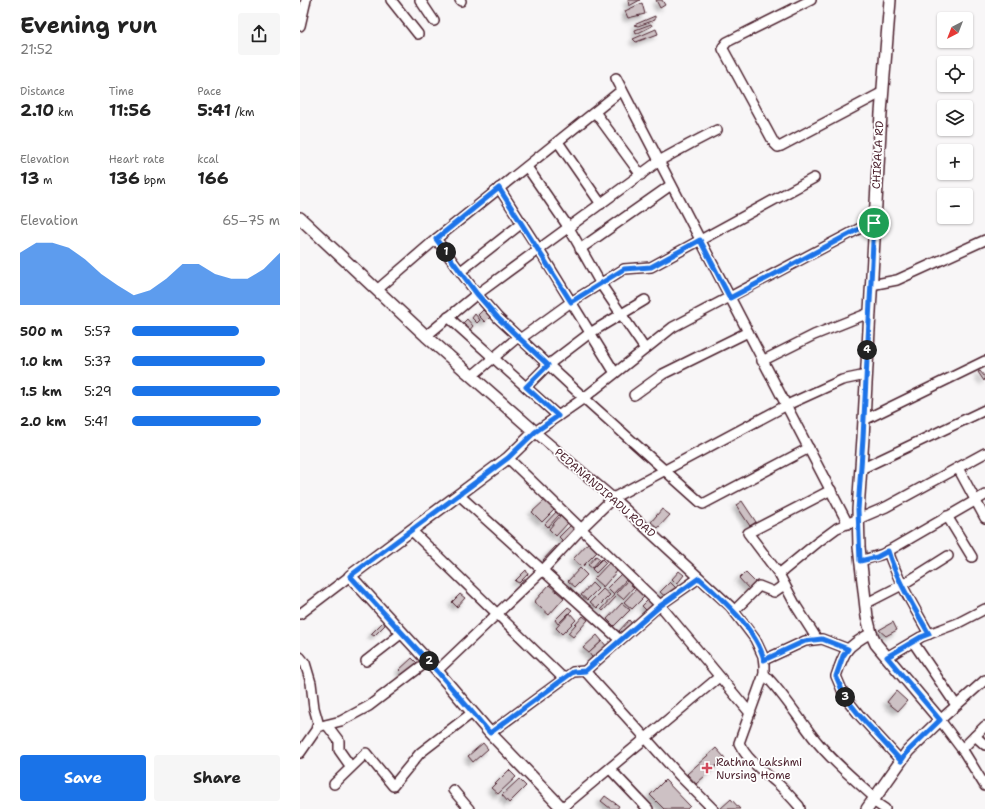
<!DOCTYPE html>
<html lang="en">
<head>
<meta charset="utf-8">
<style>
  :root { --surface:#fff; --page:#f6f6f6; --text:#222; --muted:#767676; --accent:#1a73e8 }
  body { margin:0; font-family:"Shantell Sans",sans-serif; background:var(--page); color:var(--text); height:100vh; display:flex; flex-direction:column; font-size:15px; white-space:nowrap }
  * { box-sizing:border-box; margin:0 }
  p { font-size:13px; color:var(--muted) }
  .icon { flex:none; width:22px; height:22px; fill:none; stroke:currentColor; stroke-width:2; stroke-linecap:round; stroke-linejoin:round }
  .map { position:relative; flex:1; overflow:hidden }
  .side { display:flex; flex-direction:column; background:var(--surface); width:300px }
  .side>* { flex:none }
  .needle { width:26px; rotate:222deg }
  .buttons { position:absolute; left:637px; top:12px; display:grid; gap:8px }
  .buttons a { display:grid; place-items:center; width:36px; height:36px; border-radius:4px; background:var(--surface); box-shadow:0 1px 3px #0004; font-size:20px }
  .pin { position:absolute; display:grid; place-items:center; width:34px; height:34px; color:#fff; margin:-17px; border:2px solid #fff; border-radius:50%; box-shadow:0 1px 4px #0007 }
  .km { position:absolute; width:20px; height:20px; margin:-10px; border-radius:50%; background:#222; color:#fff; font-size:11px; line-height:20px; text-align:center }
  .round { display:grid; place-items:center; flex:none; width:42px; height:42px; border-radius:4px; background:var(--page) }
  .headline { display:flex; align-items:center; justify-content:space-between; height:68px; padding:0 20px }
  h1 { font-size:22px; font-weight:700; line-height:30px }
  .figures { display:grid; grid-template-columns:repeat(3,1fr); gap:6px; height:68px; padding:4px 20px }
  .figures div { display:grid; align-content:center }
  .figures b { font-size:17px; font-weight:700 }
  .figures small { font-size:11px; font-weight:400 }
  .figures p { font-size:11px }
  .chart { height:112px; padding:8px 20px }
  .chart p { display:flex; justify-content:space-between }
  .chart svg { width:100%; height:72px; margin-top:4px; fill:var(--accent); opacity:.7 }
  .cta { display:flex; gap:8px; margin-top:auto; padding:8px 20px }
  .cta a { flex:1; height:46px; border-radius:4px; background:var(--accent); color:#fff; font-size:16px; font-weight:700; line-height:46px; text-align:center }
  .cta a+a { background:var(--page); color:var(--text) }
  ul { padding:0 20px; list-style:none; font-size:13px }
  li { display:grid; grid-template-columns:64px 48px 1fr; align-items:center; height:30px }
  li i { height:10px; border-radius:5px; background:var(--accent) }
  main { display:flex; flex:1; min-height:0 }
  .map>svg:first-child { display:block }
</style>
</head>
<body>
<main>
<section class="side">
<div class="headline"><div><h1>Evening run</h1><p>21:52</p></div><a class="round"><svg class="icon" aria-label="share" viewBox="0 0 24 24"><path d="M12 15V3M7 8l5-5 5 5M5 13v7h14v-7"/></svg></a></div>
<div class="figures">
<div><p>Distance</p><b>2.10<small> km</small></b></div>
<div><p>Time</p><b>11:56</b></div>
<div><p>Pace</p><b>5:41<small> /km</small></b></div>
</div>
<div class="figures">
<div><p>Elevation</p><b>13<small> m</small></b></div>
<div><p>Heart rate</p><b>136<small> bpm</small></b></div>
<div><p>kcal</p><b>166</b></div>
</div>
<div class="chart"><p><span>Elevation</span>65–75 m</p>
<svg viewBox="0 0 160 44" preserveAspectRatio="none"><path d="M0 44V12L10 6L20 6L30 9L40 16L50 25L60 32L70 38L80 35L90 28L100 19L110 19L120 25L130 28L140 28L150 22L160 12V44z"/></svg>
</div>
<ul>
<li><b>500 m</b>5:57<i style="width:72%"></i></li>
<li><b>1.0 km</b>5:37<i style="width:90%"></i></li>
<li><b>1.5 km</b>5:29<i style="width:100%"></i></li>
<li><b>2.0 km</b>5:41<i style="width:87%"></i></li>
</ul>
<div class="cta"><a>Save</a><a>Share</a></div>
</section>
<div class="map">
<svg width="685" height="809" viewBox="0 0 685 809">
  <defs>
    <filter id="shadow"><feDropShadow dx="-3.5" dy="3.5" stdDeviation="2" flood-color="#0004"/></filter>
  </defs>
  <rect width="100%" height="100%" fill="#f8f6f7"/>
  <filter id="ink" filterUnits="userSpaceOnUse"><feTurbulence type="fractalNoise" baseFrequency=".025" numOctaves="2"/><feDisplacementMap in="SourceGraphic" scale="8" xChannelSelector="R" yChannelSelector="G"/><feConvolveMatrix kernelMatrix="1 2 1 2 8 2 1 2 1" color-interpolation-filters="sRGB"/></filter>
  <g filter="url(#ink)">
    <!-- building -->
    <g fill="#cdc1c4" stroke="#4a1f2b" filter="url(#shadow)">
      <path d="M328,0H340L329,6Z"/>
      <path d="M356,0H362L365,5L360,8Z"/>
      <path d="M342,3L345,14L328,18L325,11Z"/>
      <path d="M355,16V20L338,26L334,25Z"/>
      <path d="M351,24L352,26L336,34L335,30Z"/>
      <path d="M356,29L358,34L336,42L333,39Z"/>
      <path d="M183,310L190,317L185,322L178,315Z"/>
      <path d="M175,314L180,320L177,323L172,318Z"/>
      <path d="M167,319L173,326L169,331L162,324Z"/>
      <path d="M680,371L685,377L684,381L678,372Z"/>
      <path d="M245,500L255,509L242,522L232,512Z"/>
      <path d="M442,501L456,522L450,526L436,505Z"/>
      <path d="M362,509L370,515L358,528L351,522Z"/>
      <path d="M256,512L259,515L248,527L245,524Z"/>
      <path d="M260,516L268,523L256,536L249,529Z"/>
      <path d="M271,525L277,530L265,543L259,537Z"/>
      <path d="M290,541L299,550L282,567L273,559Z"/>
      <path d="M256,546L260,549L247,564L243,560Z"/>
      <path d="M296,556L300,559L292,568L288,565Z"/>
      <path d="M302,559L306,563L296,573L292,569Z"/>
      <path d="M309,563L317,571L303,587L294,579Z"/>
      <path d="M280,568L287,575L275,587L268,581Z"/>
      <path d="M226,570L228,574L219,583L215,581Z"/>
      <path d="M379,571L384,575L377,584L372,579Z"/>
      <path d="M445,572L456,583L449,589L439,578Z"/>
      <path d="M322,573L328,578L313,594L307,588Z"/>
      <path d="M327,581L334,587L323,599L316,593Z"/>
      <path d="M370,582L377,589L367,598L360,592Z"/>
      <path d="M292,583L298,589L287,600L281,595Z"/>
      <path d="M249,585L264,598L249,615L234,602Z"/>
      <path d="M337,588L345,596L332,609L324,602Z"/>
      <path d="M303,589L310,595L297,608L290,602Z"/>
      <path d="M160,594L165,598L157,607L152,602Z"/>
      <path d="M314,595L316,597L303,611L301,609Z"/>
      <path d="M349,599L356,606L349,613L342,606Z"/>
      <path d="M322,603L330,610L314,626L307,619Z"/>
      <path d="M268,607L272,610L258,624L255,620Z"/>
      <path d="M270,613L276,620L262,634L256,628Z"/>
      <path d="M283,616L288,620L273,637L268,633Z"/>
      <path d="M329,620L334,626L324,636L319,631Z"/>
      <path d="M84,621L85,625L74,636L71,634Z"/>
      <path d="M593,622L597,630L586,636L579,630Z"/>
      <path d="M297,635L302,641L289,653L283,648Z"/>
      <path d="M302,641L308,648L294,660L289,653Z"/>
      <path d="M112,658L118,664L105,676L99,670Z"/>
      <path d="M596,691L607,701L598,711L587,702Z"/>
      <path d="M183,743L188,749L173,762L168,756Z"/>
      <path d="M416,748L425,758L396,784L387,774Z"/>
      <path d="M209,770L216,777L198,794L191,788Z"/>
      <path d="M219,779L226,786L209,803L202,795Z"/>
      <path d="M365,780L390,806L387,809H364L350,795Z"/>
      <path d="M305,796L319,806L317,809H311L301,801Z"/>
      <path d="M431,799L440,809H420Z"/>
    </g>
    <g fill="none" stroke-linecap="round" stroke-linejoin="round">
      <!-- minor casing -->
      <g stroke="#4a1f2b" stroke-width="12">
        <g id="minor">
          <path d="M91,0L118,34"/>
          <path d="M120,0L134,21"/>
          <path d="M160,0L161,1"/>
          <path d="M511,0L427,42L423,47V49L474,143L478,147L481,146L583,92"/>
          <path d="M0,26L6,0"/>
          <path d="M316,78L548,524"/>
          <path d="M295,112L341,175"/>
          <path d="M258,142L301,204"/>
          <path d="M227,167L269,228L302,286L345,349"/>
          <path d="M199,188L239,250L315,373"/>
          <path d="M136,239L177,294L198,318L284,398L400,502L403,504L509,448"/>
          <path d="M280,249L371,185"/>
          <path d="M161,271L222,223"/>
          <path d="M571,285L597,280L685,240"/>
          <path d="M77,290L136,239L322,90"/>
          <path d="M148,317L258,416"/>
          <path d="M126,336L172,298L359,161L390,144L417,130"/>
          <path d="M220,339L271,302L324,269L351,267L514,178"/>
          <path d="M462,361L514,335L569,313"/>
          <path d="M172,376L218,337"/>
          <path d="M226,387L248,365L290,333L345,300"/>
          <path d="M334,395L363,374L448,332"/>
          <path d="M564,420L685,361"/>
          <path d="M208,458L360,605L450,713"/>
          <path d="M658,468L685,518"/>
          <path d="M561,469L685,410"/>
          <path d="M159,495L320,640"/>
          <path d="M647,516L672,557"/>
          <path d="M111,530L263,678"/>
          <path d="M588,551C598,581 614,607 629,634"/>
          <path d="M560,561L583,554L685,495"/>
          <path d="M479,574L518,542L537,528L586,507L685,453"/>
          <path d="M565,604L602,585L648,556"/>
          <path d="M434,611L459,586L474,592L484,585"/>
          <path d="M0,614L50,576"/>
          <path d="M571,633C546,647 545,650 536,676L545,697L560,716L601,761"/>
          <path d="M517,639L496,606L479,574L448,533L531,490"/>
          <path d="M613,642L656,705"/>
          <path d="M0,657L5,663L11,683L14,708L18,722L16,730L0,753"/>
          <path d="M587,657L621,637L658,623L685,609"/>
          <path d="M464,660L505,641L522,639L548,649"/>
          <path d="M66,661L102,633"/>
          <path d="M137,671L242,571L281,529L313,498L487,405L542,380L566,375"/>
          <path d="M285,671L379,775L413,809"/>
          <path d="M464,674C483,693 497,716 513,737C531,760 554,779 575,798"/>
          <path d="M685,680L640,720L664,752L685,786"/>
          <path d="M27,725L39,741V750L51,767"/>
          <path d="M17,727L41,721L69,706L128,661"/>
          <path d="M190,733L273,672L285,671L360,605L399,578"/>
          <path d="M675,736L685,745"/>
          <path d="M662,749L685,726"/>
          <path d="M310,769L348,809"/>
          <path d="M34,784L66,753L93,786L120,753L172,713"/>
          <path d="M153,790L169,809"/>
          <path d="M573,801L585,809"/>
          <path d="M262,808L419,677"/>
          <path d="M500,809L499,806C492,798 485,790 477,783C463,771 447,760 439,743L464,674V665L463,656L455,639L430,606L313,498L235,432L284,398L373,327L568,224L574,223"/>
        </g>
      </g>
      <!-- major casing -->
      <g stroke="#4a1f2b" stroke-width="14">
        <g id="major">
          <path d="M0,218L126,336L235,432L208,458L50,576L137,671L190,733L263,809"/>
          <path d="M567,809L608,751L640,720L576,644L571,633L567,617L559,547L558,510L563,438L581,113L590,0"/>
        </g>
      </g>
      <!-- minor -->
      <use href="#minor" stroke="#fff" stroke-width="9"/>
      <!-- major -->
      <use href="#major" stroke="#fff" stroke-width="11"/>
    </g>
  </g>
  <g fill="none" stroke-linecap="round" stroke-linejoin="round" filter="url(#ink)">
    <!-- route casing -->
    <g stroke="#fff" stroke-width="8">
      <path id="route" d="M199,188L271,302L324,269L351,267L400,240L430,298L568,224L574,223L563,438L558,510L560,561L577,557L588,551C597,581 614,607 629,634L621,637L587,657L640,720L608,751L601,761L560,716L545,697L536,676L543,656L548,649L522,639L505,641L464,660C457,630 421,598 399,578L360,606L285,671L273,672L190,733L137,671L50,576L208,458L235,432L258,416L226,387L248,365L198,318L177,294L136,239Z"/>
    </g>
    <!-- route -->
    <use href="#route" stroke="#1a73e8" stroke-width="5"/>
  </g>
  <!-- markers -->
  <path fill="#d1495b" stroke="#fff" stroke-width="1.5" d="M405 762h4v4h4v4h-4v4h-4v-4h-4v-4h4z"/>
  <g text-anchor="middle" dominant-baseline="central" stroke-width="3.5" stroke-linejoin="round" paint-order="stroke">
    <!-- street labels -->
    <g font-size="11" fill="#4a1f2b" stroke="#fff">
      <text transform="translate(578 155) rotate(-87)">CHIRALA RD</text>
      <text transform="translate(305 493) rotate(41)">PEDANANDIPADU ROAD</text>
    </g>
    <!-- poi labels -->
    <g font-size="11" fill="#4a1f2b" stroke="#fff" text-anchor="start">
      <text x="416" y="762">Rathna Lakshmi<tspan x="416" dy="13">Nursing Home</tspan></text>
    </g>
  </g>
</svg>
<div class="buttons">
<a><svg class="needle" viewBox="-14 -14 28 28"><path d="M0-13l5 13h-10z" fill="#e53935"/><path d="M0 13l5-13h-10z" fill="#767676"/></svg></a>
<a><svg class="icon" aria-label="locate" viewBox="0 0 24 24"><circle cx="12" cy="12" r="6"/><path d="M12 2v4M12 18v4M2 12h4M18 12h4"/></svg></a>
<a><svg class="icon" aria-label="layers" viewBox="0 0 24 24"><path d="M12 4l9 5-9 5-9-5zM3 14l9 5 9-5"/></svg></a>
<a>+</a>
<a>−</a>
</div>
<div class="pin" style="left:574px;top:223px;background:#1e9e55"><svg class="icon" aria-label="arrive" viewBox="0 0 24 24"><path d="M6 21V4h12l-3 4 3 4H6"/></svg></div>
<b class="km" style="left:146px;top:252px">1</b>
<b class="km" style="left:129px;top:661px">2</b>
<b class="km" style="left:545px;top:697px">3</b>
<b class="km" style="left:567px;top:350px">4</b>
</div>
</main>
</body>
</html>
